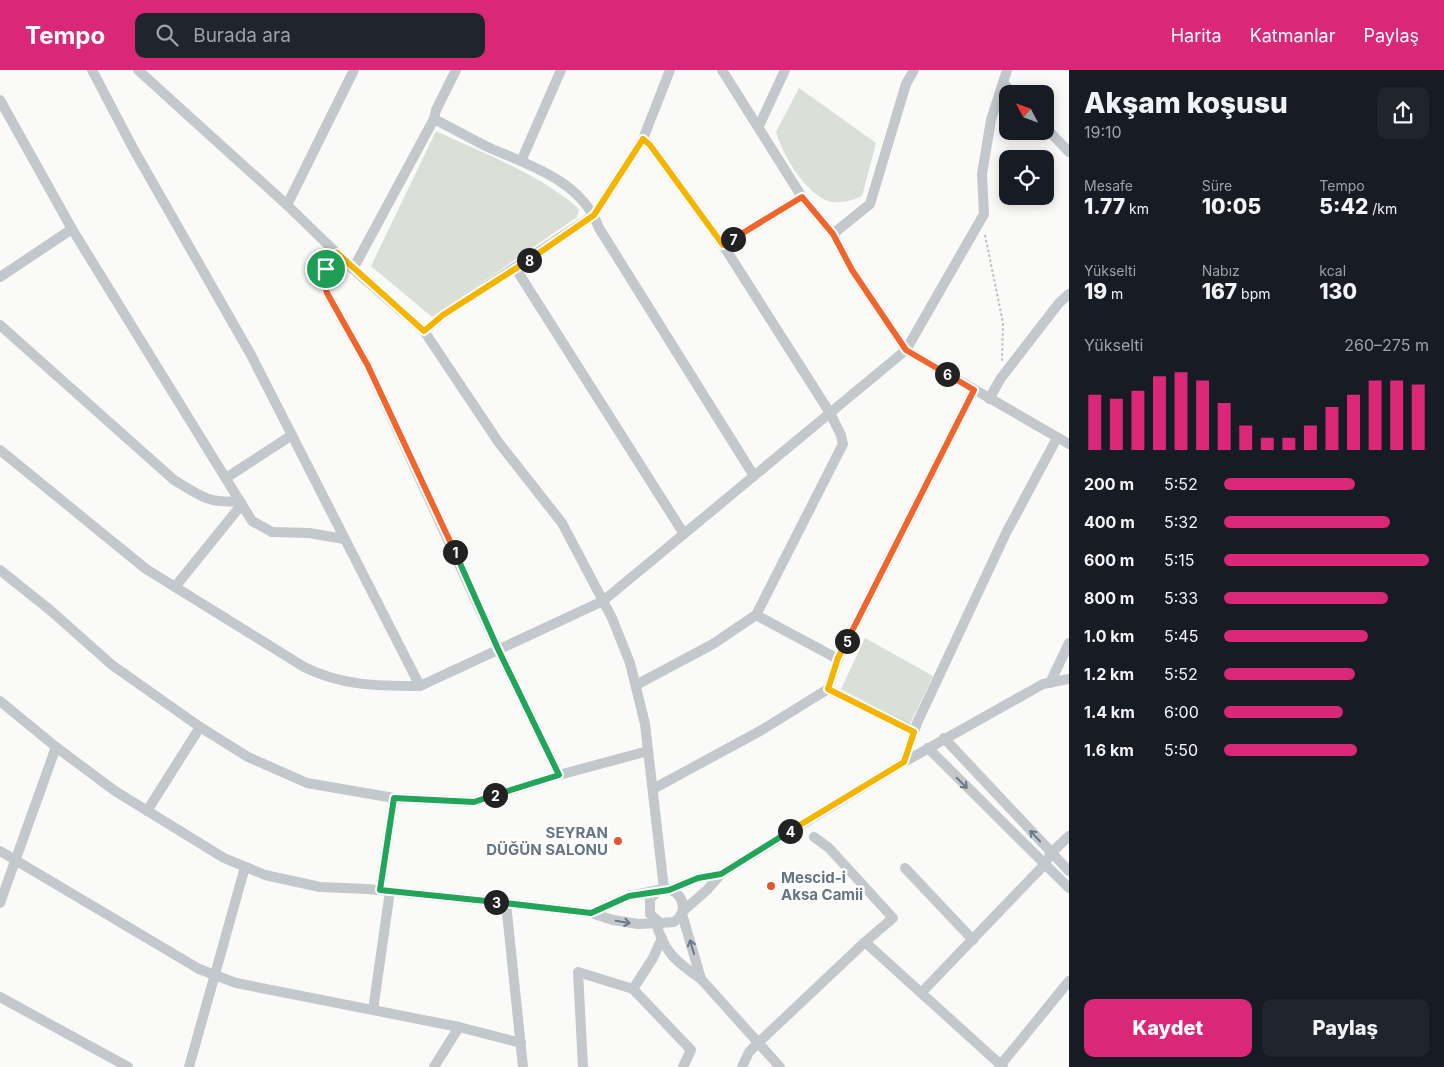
<!DOCTYPE html>
<html lang="tr">
<head>
<meta charset="utf-8">
<style>
  :root { --surface:#171b24; --page:#20242c; --text:#f1f3f6; --muted:#9ea1a6; --accent:#db2777 }
  body { margin:0; font-family:Inter,sans-serif; background:var(--page); color:var(--text); height:100vh; display:flex; flex-direction:column; font-size:19px; white-space:nowrap }
  * { box-sizing:border-box; margin:0 }
  p { font-size:16px; color:var(--muted) }
  .icon { flex:none; width:28px; height:28px; fill:none; stroke:currentColor; stroke-width:2; stroke-linecap:round; stroke-linejoin:round }
  .map { position:relative; flex:1; overflow:hidden }
  .panel { display:flex; flex-direction:column; background:var(--surface); width:375px }
  .panel>* { flex:none }
  .needle { width:32px; rotate:311deg }
  .controls { position:absolute; left:999px; top:15px; display:grid; gap:10px }
  .controls a { display:grid; place-items:center; width:55px; height:55px; border-radius:10px; background:var(--surface); box-shadow:0 2px 12px #0003; font-size:25px }
  .pin { position:absolute; display:grid; place-items:center; width:42px; height:42px; color:#fff; margin:-21px; border:2px solid #fff; border-radius:50%; box-shadow:0 1px 5px #0007 }
  .km { position:absolute; width:25px; height:25px; margin:-12px; border-radius:50%; background:#222; color:#fff; font-size:14px; line-height:25px; text-align:center }
  .round { display:grid; place-items:center; flex:none; width:52px; height:52px; border-radius:10px; background:var(--page) }
  .overview { display:flex; align-items:center; justify-content:space-between; height:85px; padding:0 15px }
  h1 { font-size:28px; font-weight:800; line-height:38px }
  .metrics { display:grid; grid-template-columns:repeat(3,1fr); gap:8px; height:85px; padding:5px 15px }
  .metrics div { display:grid; align-content:center }
  .metrics b { font-size:21px; font-weight:800 }
  .metrics small { font-size:14px; font-weight:400 }
  .metrics p { font-size:14px }
  .chart { height:140px; padding:10px 15px }
  .chart p { display:flex; justify-content:space-between }
  .chart svg { width:100%; height:90px; margin-top:5px; stroke:var(--accent); stroke-width:6 }
  .action { display:flex; gap:10px; margin-top:auto; padding:10px 15px }
  .action a { flex:1; height:58px; border-radius:10px; background:var(--accent); color:#fff; font-size:20px; font-weight:800; line-height:58px; text-align:center }
  .action a+a { background:var(--page); color:var(--text) }
  ul { padding:0 15px; list-style:none; font-size:16px }
  li { display:grid; grid-template-columns:80px 60px 1fr; align-items:center; height:38px }
  li i { height:12px; border-radius:6px; background:var(--accent) }
  header { display:flex; align-items:center; gap:30px; box-sizing:border-box; height:70px; padding:0 25px; background:var(--accent); color:#fff }
  header strong { font-size:24px }
  nav { display:flex; gap:28px; margin-inline-start:auto; font-size:18px }
  .search { width:350px; height:45px; background:var(--page); display:flex; align-items:center; gap:12px; box-sizing:border-box; padding:0 18px; border-radius:10px; color:var(--muted); font-size:19px }
  main { display:flex; flex:1; min-height:0 }
  .map>svg:first-child { display:block }
</style>
</head>
<body>
<header>
<strong>Tempo</strong>
<div class="search"><svg class="icon" aria-label="search" viewBox="0 0 24 24"><circle cx="10" cy="10" r="6"/><path d="M15 15l6 6"/></svg>Burada ara</div>
<nav><a>Harita</a><a>Katmanlar</a><a>Paylaş</a></nav>
</header>
<main>
<div class="map">
<svg width="1069" height="997" viewBox="0 0 1069 997">
  <rect width="100%" height="100%" fill="#fafaf8"/>
  <!-- green -->
  <g fill="#dadfd7">
    <path d="M799,18L876,73L862,126C851,131 837,135 825,130C803,119 782,84 776,62Z"/>
    <path d="M436,61C484,84 539,103 579,139L577,147L432,247L371,196Z"/>
    <path d="M865,568L933,606L910,654L841,619Z"/>
  </g>
  <g fill="none" stroke-linecap="round" stroke-linejoin="round">
    <!-- path -->
    <path stroke="#bbbfc2" stroke-width="2" stroke-dasharray="2.5 2.5" stroke-linecap="butt" d="M985,165L1003,253L1002,291"/>
    <!-- street -->
    <g stroke="#c3c8cc" stroke-width="10">
      <path d="M92,0L134,80L251,285L420,616L603,531L906,280L1069,374"/>
      <path d="M138,0L287,135L353,199L424,261L499,373L562,453L612,548L630,593L645,654L664,819"/>
      <path d="M722,0L802,127L833,164L852,200L906,280L984,144L982,104L991,50L1007,0"/>
      <path d="M1003,13L1014,24"/>
      <path d="M0,30L72,159L252,451L272,462L309,463L344,469"/>
      <path d="M434,49C454,59 473,70 492,79C533,96 583,113 599,158L754,406"/>
      <path d="M759,56L785,0"/>
      <path d="M1045,57L1069,82"/>
      <path d="M522,89L561,0"/>
      <path d="M287,135L354,0"/>
      <path d="M833,164L870,134L906,14L914,0"/>
      <path d="M723,175L802,127"/>
      <path d="M337,183C325,195 323,207 327,223L368,296L498,579L559,705"/>
      <path d="M353,199L434,49L436,40L456,0"/>
      <path d="M516,199L684,464"/>
      <path d="M0,207L72,159"/>
      <path d="M0,255L174,410C201,426 208,434 240,431"/>
      <path d="M424,261L443,245L594,145L643,69L670,0"/>
      <path d="M989,329L1001,308L1059,233L1069,224"/>
      <path d="M0,380L146,499L304,597C342,616 378,616 420,616"/>
      <path d="M226,408L292,365"/>
      <path d="M0,500L50,540L112,595L200,657L248,687L307,713L394,728L474,732L559,705L648,681"/>
      <path d="M175,517L242,434"/>
      <path d="M756,545L838,589"/>
      <path d="M1050,613L1069,573"/>
      <path d="M636,615L713,574L756,545L843,374L841,365L830,343L723,175L650,75L643,69"/>
      <path d="M828,619L914,661"/>
      <path d="M0,631L56,677L115,721L224,788L265,805L320,817L368,819L506,833L591,843L613,850L638,854L660,853"/>
      <path d="M944,668L1069,801"/>
      <path d="M928,678L1069,818"/>
      <path d="M904,692L917,653L1006,463L1057,368"/>
      <path d="M653,719L760,661L828,619L838,589L974,320"/>
      <path d="M147,741L200,657"/>
      <path d="M0,781L199,899L236,913L459,957L521,973"/>
      <path d="M905,798L973,870"/>
      <path d="M380,820L394,728"/>
      <path d="M669,820L698,808L721,804"/>
      <path d="M0,833L56,677"/>
      <path d="M506,833L523,997"/>
      <path d="M683,841L707,820L721,804L904,692L1043,614L1069,609"/>
      <path d="M591,843L629,826L664,819C683,820 690,841 674,852L660,853L650,844V829L658,821"/>
      <path d="M682,844L701,909"/>
      <path d="M655,850C664,882 675,891 701,909L780,997"/>
      <path d="M865,872L1003,997"/>
      <path d="M633,919L653,888L662,868"/>
      <path d="M921,923L1044,795L1051,783L1069,766"/>
      <path d="M0,927L128,997"/>
      <path d="M373,940L390,821"/>
      <path d="M189,997L245,797"/>
      <path d="M434,997L459,957"/>
      <path d="M583,997L578,902L633,919L691,980L683,997"/>
      <path d="M742,997L749,982L758,973L865,872L893,848L829,778L814,767"/>
      <path d="M999,997L1069,911"/>
    </g>
  </g>
  <!-- one-way arrows -->
  <defs><path id="oneway-shaft" d="M-6 0H5M1.5-3L5.5 0L1.5 3" fill="none" stroke-width="1.6" stroke-linecap="round" stroke-linejoin="round" transform="scale(1.25)"/></defs>
  <g stroke="#6a7a87">
    <use href="#oneway-shaft" transform="translate(962 713) rotate(45)"/>
    <use href="#oneway-shaft" transform="translate(1035 766) rotate(-133)"/>
    <use href="#oneway-shaft" transform="translate(623 852) rotate(9)"/>
    <use href="#oneway-shaft" transform="translate(692 877) rotate(-107)"/>
  </g>
  <g fill="none" stroke-linecap="round" stroke-linejoin="round">
    <!-- split-1 casing -->
    <g stroke="#fff" stroke-width="10">
      <path id="split-1" d="M326,199L324,211L327,223L368,296L455,482"/>
    </g>
    <!-- split-2 casing -->
    <g stroke="#fff" stroke-width="10">
      <path id="split-2" d="M455,482L498,579L559,705L495,725"/>
    </g>
    <!-- split-3 casing -->
    <g stroke="#fff" stroke-width="10">
      <path id="split-3" d="M495,725L474,732L394,728L380,820L496,832"/>
    </g>
    <!-- split-4 casing -->
    <g stroke="#fff" stroke-width="10">
      <path id="split-4" d="M496,832L591,843L629,826L669,820L698,808L721,804L790,761"/>
    </g>
    <!-- split-5 casing -->
    <g stroke="#fff" stroke-width="10">
      <path id="split-5" d="M790,761L904,692L914,662L828,619L838,588L847,571"/>
    </g>
    <!-- split-6 casing -->
    <g stroke="#fff" stroke-width="10">
      <path id="split-6" d="M847,571L974,320L947,304"/>
    </g>
    <!-- split-7 casing -->
    <g stroke="#fff" stroke-width="10">
      <path id="split-7" d="M733,169L802,127L833,164L852,200L906,280L947,304"/>
    </g>
    <!-- split-8 casing -->
    <g stroke="#fff" stroke-width="10">
      <path id="split-8" d="M529,190L594,145L643,69L650,75L723,175L733,169"/>
    </g>
    <!-- split-9 casing -->
    <g stroke="#fff" stroke-width="10">
      <path id="split-9" d="M326,199L337,183L424,261L443,245L529,190"/>
    </g>
    <!-- split-1 -->
    <use href="#split-1" stroke="#f0652b" stroke-width="6"/>
    <!-- split-2 -->
    <use href="#split-2" stroke="#22a559" stroke-width="6"/>
    <!-- split-3 -->
    <use href="#split-3" stroke="#22a559" stroke-width="6"/>
    <!-- split-4 -->
    <use href="#split-4" stroke="#22a559" stroke-width="6"/>
    <!-- split-5 -->
    <use href="#split-5" stroke="#f5b400" stroke-width="6"/>
    <!-- split-6 -->
    <use href="#split-6" stroke="#f0652b" stroke-width="6"/>
    <!-- split-7 -->
    <use href="#split-7" stroke="#f0652b" stroke-width="6"/>
    <!-- split-8 -->
    <use href="#split-8" stroke="#f5b400" stroke-width="6"/>
    <!-- split-9 -->
    <use href="#split-9" stroke="#f5b400" stroke-width="6"/>
  </g>
  <!-- markers -->
  <g fill="#e4572e" stroke="#fff" stroke-width="2">
    <circle cx="618" cy="771" r="5"/>
    <circle cx="771" cy="816" r="5"/>
  </g>
  <g text-anchor="middle" dominant-baseline="central" stroke-width="5" stroke-linejoin="round" paint-order="stroke">
    <!-- poi labels -->
    <g font-size="15" font-weight="bold" fill="#657683" stroke="#fff" text-anchor="end">
      <text x="608" y="762">SEYRAN<tspan x="608" dy="17">DÜĞÜN SALONU</tspan></text>
      <text x="781" y="807" text-anchor="start">Mescid-i<tspan x="781" dy="17">Aksa Camii</tspan></text>
    </g>
  </g>
</svg>
<div class="controls">
<a><svg class="needle" viewBox="-14 -14 28 28"><path d="M0-13l5 13h-10z" fill="#e53935"/><path d="M0 13l5-13h-10z" fill="#9ea1a6"/></svg></a>
<a><svg class="icon" aria-label="locate" viewBox="0 0 24 24"><circle cx="12" cy="12" r="6"/><path d="M12 2v4M12 18v4M2 12h4M18 12h4"/></svg></a>
</div>
<div class="pin" style="left:326px;top:199px;background:#1e9e55"><svg class="icon" aria-label="arrive" viewBox="0 0 24 24"><path d="M6 21V4h12l-3 4 3 4H6"/></svg></div>
<b class="km" style="left:455px;top:482px">1</b>
<b class="km" style="left:495px;top:725px">2</b>
<b class="km" style="left:496px;top:832px">3</b>
<b class="km" style="left:790px;top:761px">4</b>
<b class="km" style="left:847px;top:571px">5</b>
<b class="km" style="left:947px;top:304px">6</b>
<b class="km" style="left:733px;top:169px">7</b>
<b class="km" style="left:529px;top:190px">8</b>
</div>
<section class="panel">
<div class="overview"><div><h1>Akşam koşusu</h1><p>19:10</p></div><a class="round"><svg class="icon" aria-label="share" viewBox="0 0 24 24"><path d="M12 15V3M7 8l5-5 5 5M5 13v7h14v-7"/></svg></a></div>
<div class="metrics">
<div><p>Mesafe</p><b>1.77<small> km</small></b></div>
<div><p>Süre</p><b>10:05</b></div>
<div><p>Tempo</p><b>5:42<small> /km</small></b></div>
</div>
<div class="metrics">
<div><p>Yükselti</p><b>19<small> m</small></b></div>
<div><p>Nabız</p><b>167<small> bpm</small></b></div>
<div><p>kcal</p><b>130</b></div>
</div>
<div class="chart"><p><span>Yükselti</span>260–275 m</p>
<svg viewBox="0 0 160 44" preserveAspectRatio="none"><path d="M5 44V17M15 44V19M25 44V15M35 44V8M45 44V6M55 44V10M65 44V21M75 44V32M85 44V38M95 44V38M105 44V32M115 44V23M125 44V17M135 44V10M145 44V10M155 44V12"/></svg>
</div>
<ul>
<li><b>200 m</b>5:52<i style="width:64%"></i></li>
<li><b>400 m</b>5:32<i style="width:81%"></i></li>
<li><b>600 m</b>5:15<i style="width:100%"></i></li>
<li><b>800 m</b>5:33<i style="width:80%"></i></li>
<li><b>1.0 km</b>5:45<i style="width:70%"></i></li>
<li><b>1.2 km</b>5:52<i style="width:64%"></i></li>
<li><b>1.4 km</b>6:00<i style="width:58%"></i></li>
<li><b>1.6 km</b>5:50<i style="width:65%"></i></li>
</ul>
<div class="action"><a>Kaydet</a><a>Paylaş</a></div>
</section>
</main>
</body>
</html>
